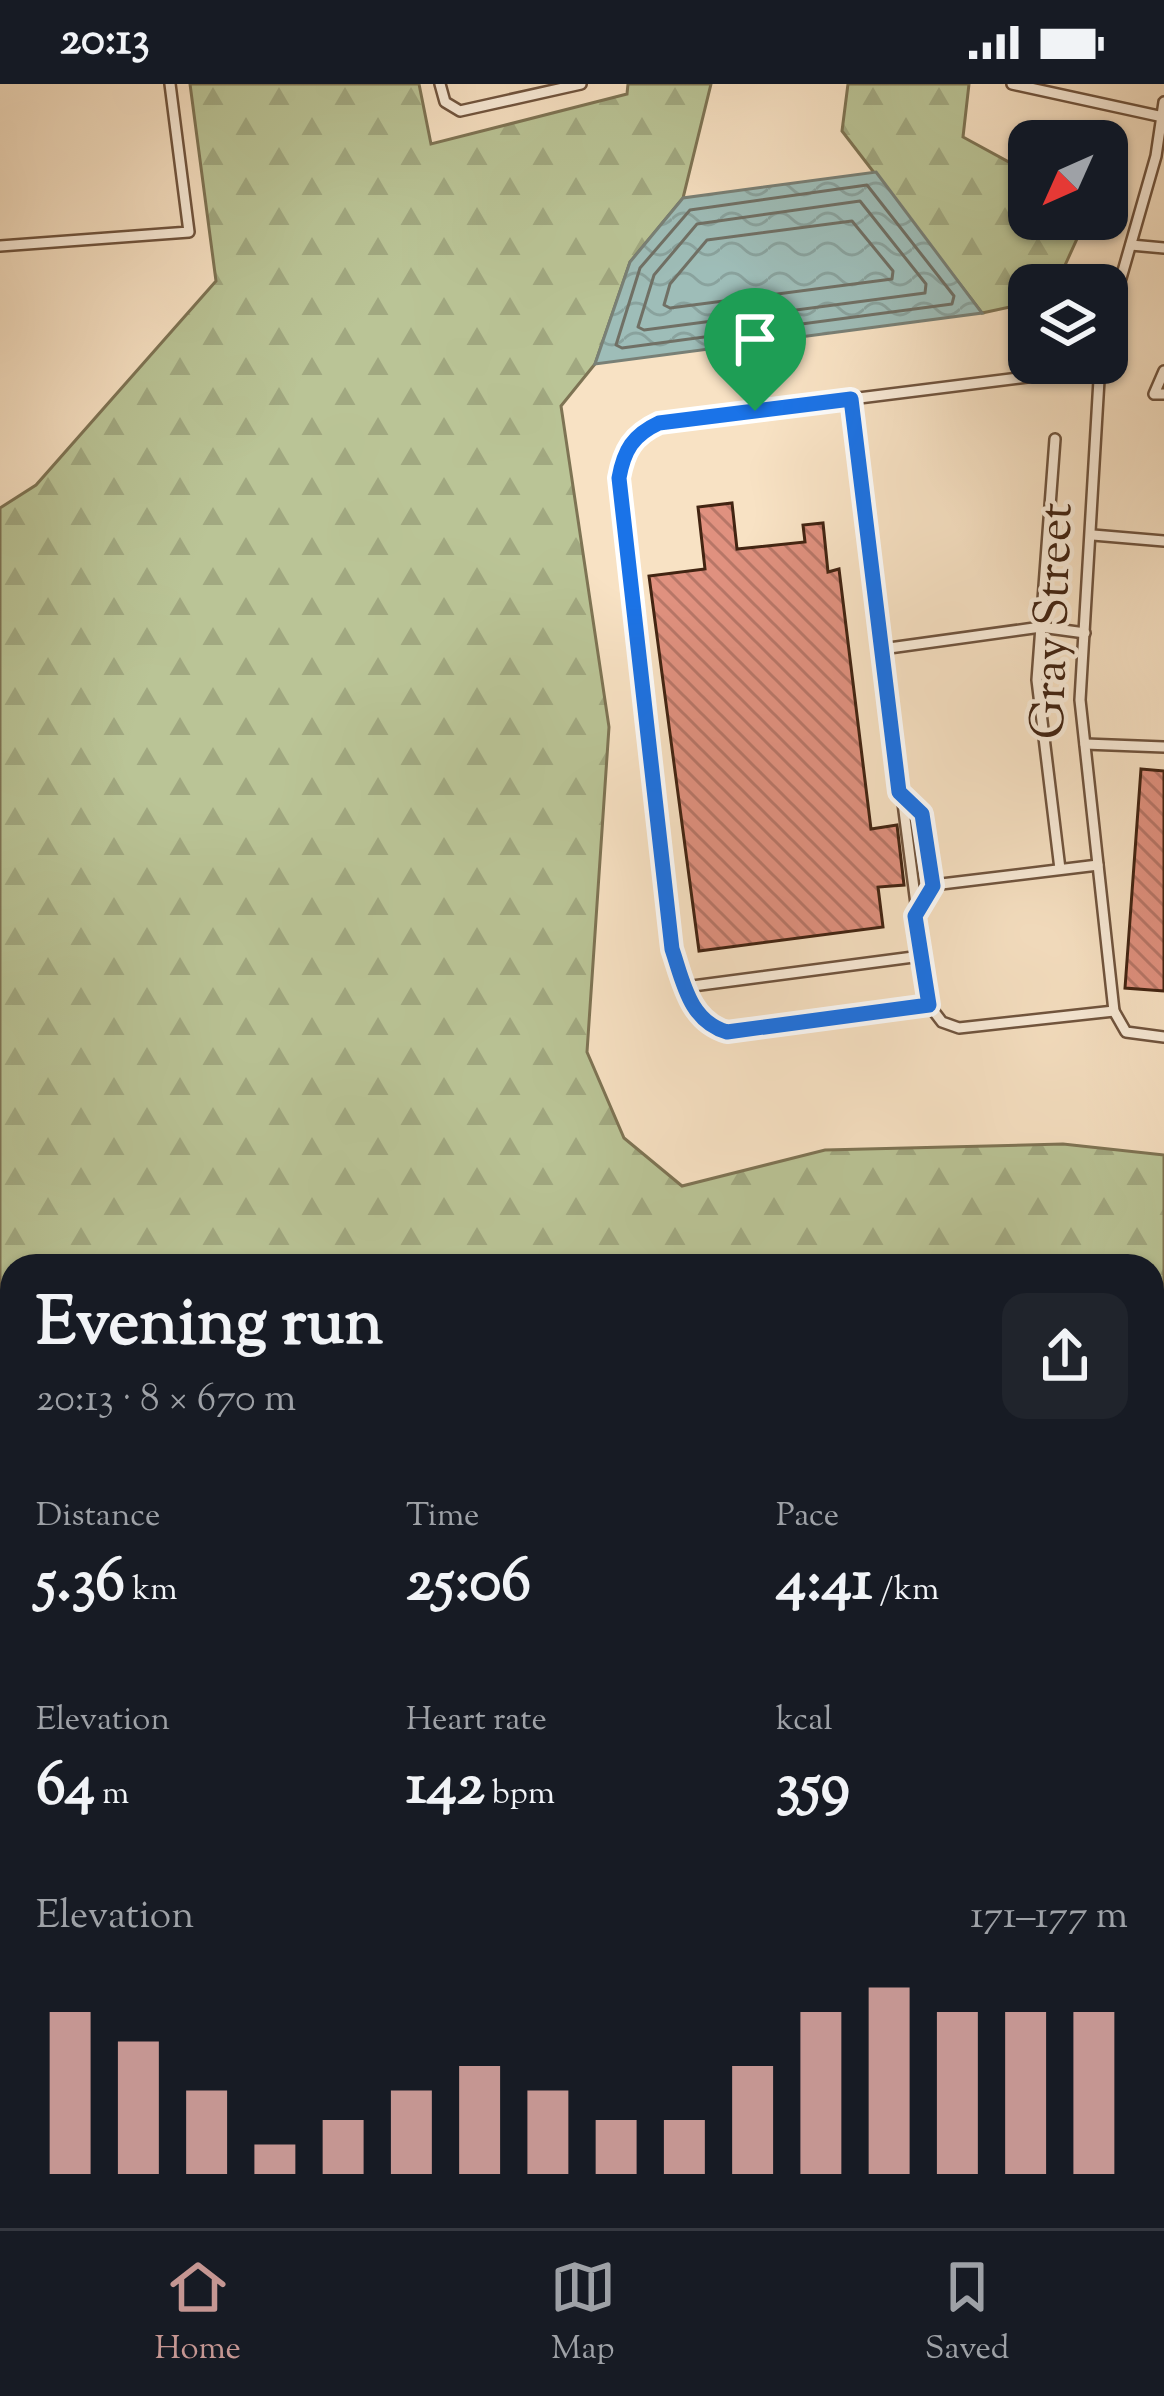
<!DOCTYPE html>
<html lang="en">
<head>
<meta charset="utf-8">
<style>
  :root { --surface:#171b24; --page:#20242c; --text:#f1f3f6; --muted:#9ea1a6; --line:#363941; --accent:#c59692 }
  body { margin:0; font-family:"Sorts Mill Goudy",serif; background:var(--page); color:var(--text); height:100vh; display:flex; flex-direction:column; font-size:45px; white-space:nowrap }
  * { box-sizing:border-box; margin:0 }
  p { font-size:39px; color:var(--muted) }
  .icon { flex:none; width:66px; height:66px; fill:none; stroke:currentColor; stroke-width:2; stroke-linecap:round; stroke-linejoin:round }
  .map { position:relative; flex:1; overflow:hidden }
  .drawer { position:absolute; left:0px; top:1170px; width:1164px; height:975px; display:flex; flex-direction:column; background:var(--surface); border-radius:36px 36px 0 0; box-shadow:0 3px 9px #0004 }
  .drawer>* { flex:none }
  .needle { width:78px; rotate:225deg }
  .controls { position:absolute; left:1008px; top:36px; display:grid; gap:24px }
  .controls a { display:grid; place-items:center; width:120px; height:120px; border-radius:24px; background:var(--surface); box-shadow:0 3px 9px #0004; font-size:60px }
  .pin { position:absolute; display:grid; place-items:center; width:102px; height:102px; color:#fff; margin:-123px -51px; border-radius:50% 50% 50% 0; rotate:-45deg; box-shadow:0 0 12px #0007 }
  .pin .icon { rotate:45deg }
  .round { display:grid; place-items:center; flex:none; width:126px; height:126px; border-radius:24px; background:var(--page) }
  .overview { display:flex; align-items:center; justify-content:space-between; height:204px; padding:0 36px }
  h1 { font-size:66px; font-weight:800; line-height:90px }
  .stats { display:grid; grid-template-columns:repeat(3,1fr); gap:18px; height:204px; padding:12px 36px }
  .stats div { display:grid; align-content:center }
  .stats b { font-size:60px; font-weight:800 }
  .stats small { font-size:33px; font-weight:400 }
  .stats p { font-size:33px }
  .chart { height:336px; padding:24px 36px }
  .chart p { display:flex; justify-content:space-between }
  .chart svg { width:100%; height:216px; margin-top:12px; stroke:var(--accent); stroke-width:6 }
  .status { display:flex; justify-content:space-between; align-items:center; height:84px; padding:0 60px; background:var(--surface); direction:ltr }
  .status svg { height:33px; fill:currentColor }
  .dock { display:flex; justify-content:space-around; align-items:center; height:168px; border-top:3px solid var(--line); background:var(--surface); font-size:33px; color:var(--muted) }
  .dock a { display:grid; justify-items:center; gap:6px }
  .dock .active { color:var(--accent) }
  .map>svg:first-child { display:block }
</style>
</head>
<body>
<div class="status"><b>20:13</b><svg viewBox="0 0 49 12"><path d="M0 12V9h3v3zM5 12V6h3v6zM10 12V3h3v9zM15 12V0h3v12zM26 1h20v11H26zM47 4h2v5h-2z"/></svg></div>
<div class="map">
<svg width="1164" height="2144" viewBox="0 0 1164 2144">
  <defs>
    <pattern id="forest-firs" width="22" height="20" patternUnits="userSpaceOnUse" patternTransform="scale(3)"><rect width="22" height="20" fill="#bac496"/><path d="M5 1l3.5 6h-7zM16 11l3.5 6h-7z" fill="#a1a880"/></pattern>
    <pattern id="water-waves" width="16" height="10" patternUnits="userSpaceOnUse" patternTransform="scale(3)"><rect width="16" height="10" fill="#9ebdb8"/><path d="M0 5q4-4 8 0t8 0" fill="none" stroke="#89a29d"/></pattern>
    <pattern id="building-back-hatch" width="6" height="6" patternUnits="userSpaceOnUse" patternTransform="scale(3)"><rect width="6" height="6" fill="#e0917f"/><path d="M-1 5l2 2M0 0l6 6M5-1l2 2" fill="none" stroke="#b77667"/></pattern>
  </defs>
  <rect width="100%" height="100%" fill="#f8e2c4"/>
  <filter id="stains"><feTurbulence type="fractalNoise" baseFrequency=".00167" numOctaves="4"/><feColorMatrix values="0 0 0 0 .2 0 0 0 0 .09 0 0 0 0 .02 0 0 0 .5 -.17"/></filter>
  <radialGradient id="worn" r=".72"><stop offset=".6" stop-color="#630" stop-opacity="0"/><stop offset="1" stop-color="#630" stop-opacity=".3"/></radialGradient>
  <!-- forest -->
  <g fill="url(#forest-firs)" stroke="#7e7454" stroke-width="3">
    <path d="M190,0H419L431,60L627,10L628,0H711L683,114L630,178L595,280L561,322L609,643L587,968L624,1054L682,1102L825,1066L1063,1060L1164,1071V1350L1152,1349V1182H12V1299H0V424L36,401L216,197Z"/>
    <path d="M848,0H969L963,53L1029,89V135H1086L1056,201H1029V219L982,229L842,47Z"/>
    <path d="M0,1491L12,1495V1728H0Z"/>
    <path d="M0,2059L12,2061V2133H165L159,2144H0Z"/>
    <path d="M299,2133H533L542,2144H307Z"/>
  </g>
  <!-- water -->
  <path fill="url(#water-waves)" stroke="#798076" stroke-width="3" d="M876,88L982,229L595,280L630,178L683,114Z"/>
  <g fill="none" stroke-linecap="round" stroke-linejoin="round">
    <!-- shore -->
    <g stroke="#707065" stroke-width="3">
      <path d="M867,101L954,212L952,220L622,264L616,261L640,184L690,126Z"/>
      <path d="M860,117L926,200L925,209L644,246L638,243L654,191L697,140Z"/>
      <path d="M852,137L893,187L892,195L670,224L664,221L670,200L707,156Z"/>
    </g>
  </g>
  <!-- building -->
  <g fill="url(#building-back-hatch)" stroke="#422412" stroke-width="3">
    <path d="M732,419L737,465L805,458L803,441L823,439L828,488L839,485L871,745L897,741L904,801L878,803L883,843L699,867L649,492L705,485L698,423Z"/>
    <path d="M1141,685L1164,687V907L1125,904Z"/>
  </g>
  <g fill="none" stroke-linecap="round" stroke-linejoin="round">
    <!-- lane casing -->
    <g stroke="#70543e" stroke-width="14">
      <g id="lane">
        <path d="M440,0L445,18L460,27L581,0"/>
        <path d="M1012,0L1163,33"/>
        <path d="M1131,161L1164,164"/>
        <path d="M0,162L189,148L170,0"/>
        <path d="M1107,243L1156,72L1164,18"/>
        <path d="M1100,279L1080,616L1114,927L1126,948L1164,953"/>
        <path d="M1164,287L1154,310H1164"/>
        <path d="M851,315L929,921L942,938L959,944L1114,927"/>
        <path d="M1055,355L1037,596L1060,785"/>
        <path d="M1093,451L1164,457"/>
        <path d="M882,565L1041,543L1085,549"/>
        <path d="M1085,660L1164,663"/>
        <path d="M900,709L922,730L933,801L915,832"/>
        <path d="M933,801L1098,781"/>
        <path d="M685,903L921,872"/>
        <path d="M929,921L727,948C689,937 683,897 672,864L619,394C624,366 633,351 659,339L1099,284"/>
      </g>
    </g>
    <!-- street casing -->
    <g stroke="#70543e" stroke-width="22">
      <g id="street">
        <path d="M0,1926H12"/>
        <path d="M937,2133L949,2144"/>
      </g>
    </g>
    <!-- secondary casing -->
    <g stroke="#422412" stroke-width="32">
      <g id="secondary">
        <path d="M0,1495L12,1501"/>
        <path d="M1152,1544H1164"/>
      </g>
    </g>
    <!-- lane -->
    <use href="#lane" stroke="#faecd9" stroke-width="9"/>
    <!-- street -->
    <use href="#street" stroke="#faecd9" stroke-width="18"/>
    <!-- secondary -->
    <use href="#secondary" stroke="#faecd9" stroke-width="27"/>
  </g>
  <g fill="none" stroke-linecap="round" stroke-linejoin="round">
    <!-- route casing -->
    <g stroke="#fff" stroke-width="24">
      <path id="route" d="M851,315L899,708L922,730L933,802L915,832L929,921L727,948C689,937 683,897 672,865L619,394C624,366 633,351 659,339Z"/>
    </g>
    <!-- route -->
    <use href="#route" stroke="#1a73e8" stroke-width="15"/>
  </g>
  <g text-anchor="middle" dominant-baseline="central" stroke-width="9" stroke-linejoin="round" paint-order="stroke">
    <!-- street labels -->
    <g font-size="48" fill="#422412" stroke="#faecd9">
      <text transform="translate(1055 537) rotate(-88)">Gray Street</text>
    </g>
  </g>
  <rect width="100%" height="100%" filter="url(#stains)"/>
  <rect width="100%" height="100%" fill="url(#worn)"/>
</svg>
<div class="controls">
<a><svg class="needle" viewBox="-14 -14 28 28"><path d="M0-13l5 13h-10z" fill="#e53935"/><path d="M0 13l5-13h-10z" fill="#9ea1a6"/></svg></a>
<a><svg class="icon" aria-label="layers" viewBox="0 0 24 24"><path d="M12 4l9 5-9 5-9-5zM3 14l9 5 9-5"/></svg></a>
</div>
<div class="pin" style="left:755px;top:327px;background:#1e9e55"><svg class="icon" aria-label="arrive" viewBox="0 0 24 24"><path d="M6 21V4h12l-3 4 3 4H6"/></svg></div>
<section class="drawer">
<div class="overview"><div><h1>Evening run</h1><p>20:13 · 8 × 670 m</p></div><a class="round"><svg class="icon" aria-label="share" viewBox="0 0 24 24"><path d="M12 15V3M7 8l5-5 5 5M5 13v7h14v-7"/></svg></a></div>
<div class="stats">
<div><p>Distance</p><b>5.36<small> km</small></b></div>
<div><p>Time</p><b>25:06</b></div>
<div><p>Pace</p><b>4:41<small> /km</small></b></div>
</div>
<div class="stats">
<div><p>Elevation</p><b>64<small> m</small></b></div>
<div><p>Heart rate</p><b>142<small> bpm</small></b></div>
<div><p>kcal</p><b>359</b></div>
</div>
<div class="chart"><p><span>Elevation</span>171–177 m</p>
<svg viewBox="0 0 160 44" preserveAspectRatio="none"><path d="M5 44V11M15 44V17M25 44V27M35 44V38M45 44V33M55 44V27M65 44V22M75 44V27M85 44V33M95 44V33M105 44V22M115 44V11M125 44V6M135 44V11M145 44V11M155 44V11"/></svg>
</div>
</section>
</div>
<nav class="dock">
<a class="active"><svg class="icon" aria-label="home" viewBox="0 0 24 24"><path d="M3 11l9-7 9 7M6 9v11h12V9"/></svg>Home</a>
<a><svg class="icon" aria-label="map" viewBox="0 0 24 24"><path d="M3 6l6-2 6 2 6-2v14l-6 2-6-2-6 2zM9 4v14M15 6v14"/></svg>Map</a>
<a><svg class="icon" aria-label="saved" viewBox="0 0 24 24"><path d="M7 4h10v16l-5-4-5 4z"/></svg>Saved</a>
</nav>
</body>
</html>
